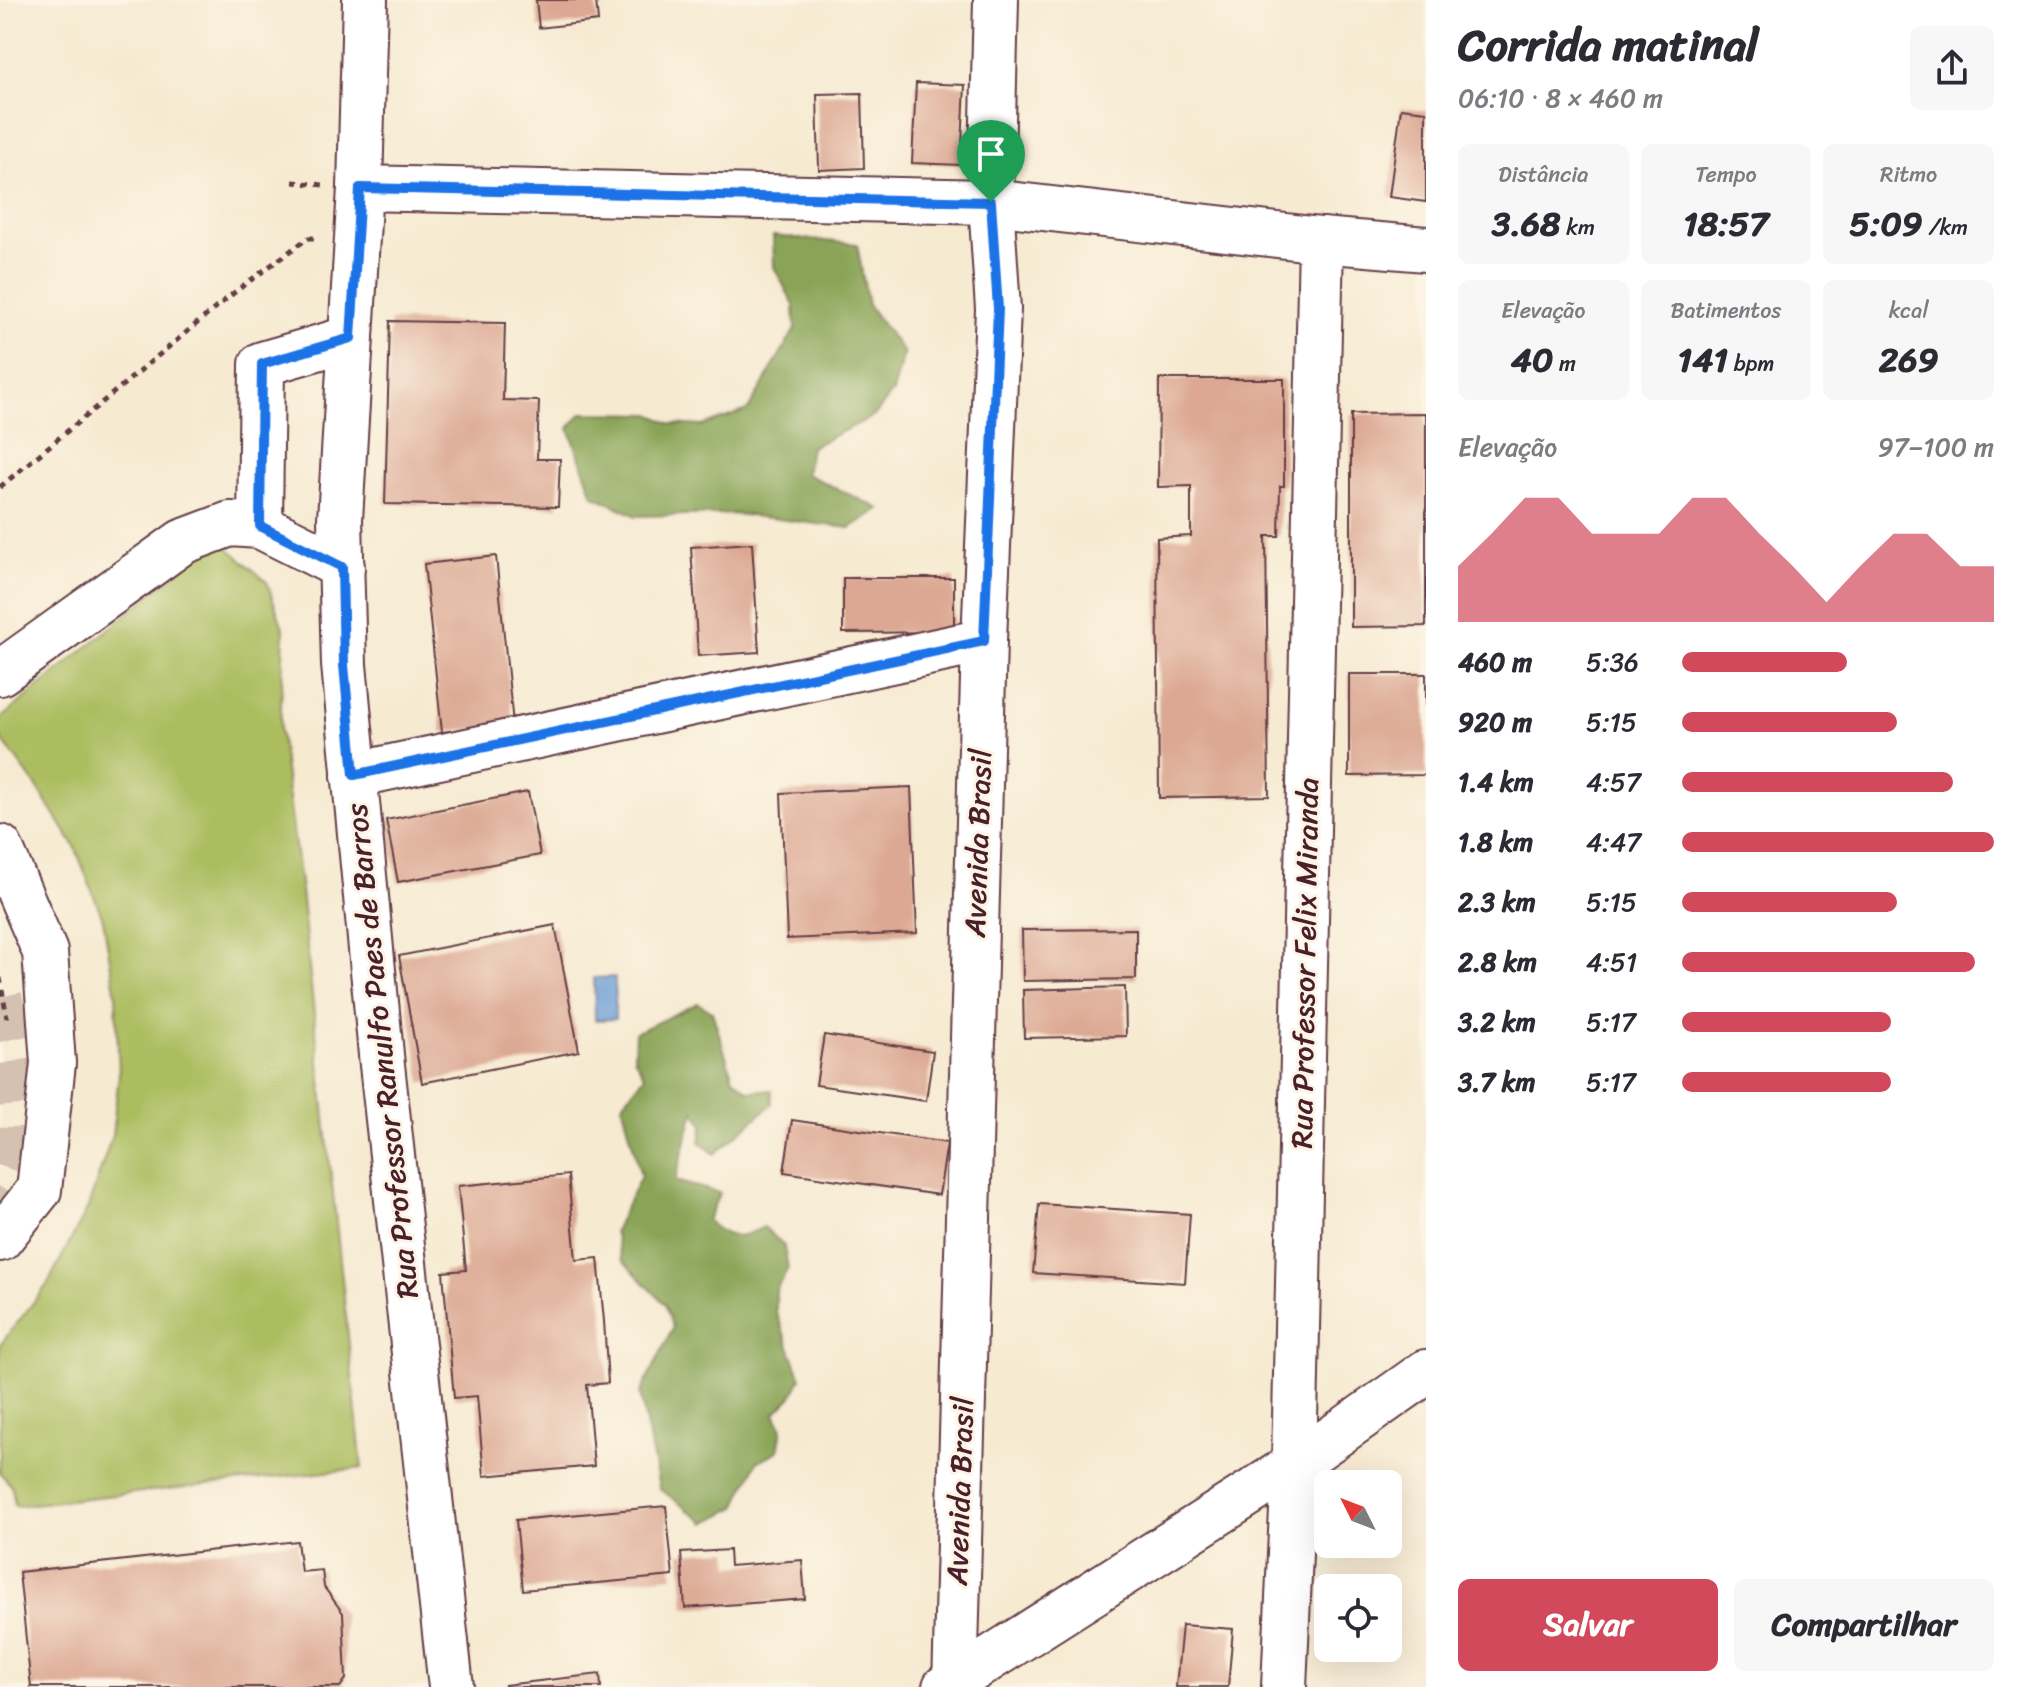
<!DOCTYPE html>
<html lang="pt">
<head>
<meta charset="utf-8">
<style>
  :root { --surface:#fff; --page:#f7f7f7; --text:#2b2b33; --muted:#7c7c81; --accent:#d1495b }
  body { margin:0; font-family:Sriracha,sans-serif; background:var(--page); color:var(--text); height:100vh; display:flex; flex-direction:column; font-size:30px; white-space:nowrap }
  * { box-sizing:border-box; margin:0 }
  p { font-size:26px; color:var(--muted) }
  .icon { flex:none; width:44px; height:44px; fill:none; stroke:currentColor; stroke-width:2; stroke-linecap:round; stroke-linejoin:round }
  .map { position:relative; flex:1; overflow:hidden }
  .side { display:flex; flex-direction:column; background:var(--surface); width:600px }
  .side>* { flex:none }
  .needle { width:52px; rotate:312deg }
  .fabs { position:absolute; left:1314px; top:1470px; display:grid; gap:16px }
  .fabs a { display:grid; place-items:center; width:88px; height:88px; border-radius:12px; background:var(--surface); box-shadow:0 8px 32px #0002; font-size:40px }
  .pin { position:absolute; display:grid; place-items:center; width:68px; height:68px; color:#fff; margin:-82px -34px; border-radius:50% 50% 50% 0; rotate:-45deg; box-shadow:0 0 8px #0007 }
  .pin .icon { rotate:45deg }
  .round { display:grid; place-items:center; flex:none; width:84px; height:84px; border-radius:12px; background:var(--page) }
  .headline { display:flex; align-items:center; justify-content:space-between; height:136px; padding:0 32px }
  h1 { font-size:44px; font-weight:800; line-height:60px }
  .stats { display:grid; grid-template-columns:repeat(3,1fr); gap:12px; height:136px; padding:8px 32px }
  .stats div { display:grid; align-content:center; border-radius:12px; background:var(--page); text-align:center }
  .stats b { font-size:34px; font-weight:800 }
  .stats small { font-size:22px; font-weight:400 }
  .stats p { font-size:22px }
  .chart { height:224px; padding:16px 32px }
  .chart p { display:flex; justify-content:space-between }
  .chart svg { width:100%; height:144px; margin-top:8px; fill:var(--accent); opacity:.7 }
  .cta { display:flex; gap:16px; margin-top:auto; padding:16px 32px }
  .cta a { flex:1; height:92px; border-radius:12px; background:var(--accent); color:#fff; font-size:32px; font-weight:800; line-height:92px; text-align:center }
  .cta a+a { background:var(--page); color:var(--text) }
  ul { padding:0 32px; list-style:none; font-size:26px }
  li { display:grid; grid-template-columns:128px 96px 1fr; align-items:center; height:60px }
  li i { height:20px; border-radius:10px; background:var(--accent) }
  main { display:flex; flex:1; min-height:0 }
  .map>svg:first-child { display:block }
</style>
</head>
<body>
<main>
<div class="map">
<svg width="1426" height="1687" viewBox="0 0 1426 1687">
  <rect width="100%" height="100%" fill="#fcf5e5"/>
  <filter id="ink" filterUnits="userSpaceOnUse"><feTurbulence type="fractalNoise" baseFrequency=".0125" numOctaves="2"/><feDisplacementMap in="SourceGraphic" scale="16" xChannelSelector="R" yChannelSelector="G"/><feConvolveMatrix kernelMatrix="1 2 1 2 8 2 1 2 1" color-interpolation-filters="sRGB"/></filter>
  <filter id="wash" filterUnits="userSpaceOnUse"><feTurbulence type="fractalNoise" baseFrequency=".006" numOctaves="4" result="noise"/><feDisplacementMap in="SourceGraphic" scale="32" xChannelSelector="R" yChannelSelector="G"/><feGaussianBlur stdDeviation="1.8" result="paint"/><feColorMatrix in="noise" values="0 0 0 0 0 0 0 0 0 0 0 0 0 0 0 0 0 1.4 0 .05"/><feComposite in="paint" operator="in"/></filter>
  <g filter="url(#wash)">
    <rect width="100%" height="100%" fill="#f6ead1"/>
    <!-- green -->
    <path fill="#acbd60" stroke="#7b6e46" stroke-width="2" d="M218,539L267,582L284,631L280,731L301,891L362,1468L15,1506L12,1486L0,1473V1345L47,1285L87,1210L112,1136L119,1075L116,995L103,919L75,847L37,787L0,737V719Z"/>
    <!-- forest -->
    <g fill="#89a456" stroke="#6a6240" stroke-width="2">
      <path d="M773,236L857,244L868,305L904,353L893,392L874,416L811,447L806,474L880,509L850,528L736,514L636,516L593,495L569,428L582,413L651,414L671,424L702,426L748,410L795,329L794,305L774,267Z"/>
      <path d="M698,1003L712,1012L733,1078L749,1091L772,1090V1104L715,1154L700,1142L703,1125L694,1111L675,1181L720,1193L707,1220C727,1241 740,1239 764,1227L784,1246L788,1268L776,1290V1312L801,1378L792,1396L775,1413L782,1428L778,1451L757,1462L736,1507L705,1523L659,1488L640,1394L673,1328L665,1304L622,1260L614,1231L641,1176L622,1104L645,1076L634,1058L635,1033Z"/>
    </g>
    <!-- water -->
    <path fill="#6c9fd7" stroke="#5b5f81" stroke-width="2" d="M615,977V1019L595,1020L594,978Z"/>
    <g id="blocks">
      <!-- building -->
      <g fill="#dca893">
        <path d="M536,0H596L598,21L539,28Z"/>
        <path d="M916,83L965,85L961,165L912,163Z"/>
        <path d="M862,93L864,168L819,170L817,94Z"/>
        <path d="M1401,108L1426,111V202L1389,197Z"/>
        <path d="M390,321L505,323L503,400L539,401L537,459H560L558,507L385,504Z"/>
        <path d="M1159,379H1284V486H1280L1279,536H1266L1269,796L1159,798L1157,538L1191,536V486L1158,487Z"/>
        <path d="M1426,413V626L1351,627V414Z"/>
        <path d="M752,543L759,652L698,656L691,547Z"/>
        <path d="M496,556L513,724L442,732L424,564Z"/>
        <path d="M843,578H954V632L843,633Z"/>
        <path d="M1349,674H1426V775L1349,776Z"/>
        <path d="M911,787L917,933L787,939L781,793Z"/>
        <path d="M528,792L540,855L398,882L386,820Z"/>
        <path d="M555,925L579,1051L422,1083L399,956Z"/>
        <path d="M1136,929V979L1023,981L1022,930Z"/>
        <path d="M1125,987L1126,1036L1024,1038L1023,990Z"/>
        <path d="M824,1035L933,1051L926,1101L816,1085Z"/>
        <path d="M792,1120L947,1143L939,1195L784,1172Z"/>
        <path d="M568,1175L576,1260L598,1258L604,1321L608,1383L587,1385L594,1466L484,1476L477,1396L454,1398L443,1272L466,1270L458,1186Z"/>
        <path d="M1039,1204L1190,1214L1185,1283L1033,1273Z"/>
        <path d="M666,1506L673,1576L523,1590L516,1520Z"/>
        <path d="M297,1541L301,1572L322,1570L324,1587L343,1613L346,1679L340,1687H31L19,1572Z"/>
        <path d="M729,1550L730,1566L802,1560L805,1599L685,1608L681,1553Z"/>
        <path d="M1182,1625L1233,1629L1228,1687H1176Z"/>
        <path d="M600,1674L601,1687H505V1685Z"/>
      </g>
    </g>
  </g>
  <g filter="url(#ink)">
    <use href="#blocks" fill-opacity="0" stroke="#643d44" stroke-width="2"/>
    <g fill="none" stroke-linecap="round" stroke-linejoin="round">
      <!-- minor-tunnel -->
      <path stroke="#d4c1b0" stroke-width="44" stroke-dasharray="44 22" stroke-linecap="butt" d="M0,997C13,1057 40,1145 0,1199"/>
      <!-- minor casing -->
      <g stroke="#643d44" stroke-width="48">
        <g id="minor">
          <path d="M365,0L360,188L340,519L344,665L382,1065L451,1687"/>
          <path d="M360,188L991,202L1321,240L1426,249"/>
          <path d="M342,567L260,526L262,364L351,338"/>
          <path d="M0,673L182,542L230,524L260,526"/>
          <path d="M354,775L984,641"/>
          <path d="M0,847L45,952L53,1063L39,1190L0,1239"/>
          <path d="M945,1687L1294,1465L1426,1372"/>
          <path d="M955,1687L984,641L998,309L991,202L996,0"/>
          <path d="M1284,1687L1294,1465L1321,240"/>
        </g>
      </g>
      <!-- path -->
      <g stroke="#643d44" stroke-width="5" stroke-dasharray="6 6" stroke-linecap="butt">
        <path d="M293,182L324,185"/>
        <path d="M0,487L236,291L308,238H319"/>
        <path d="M0,978L7,1018"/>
      </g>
      <!-- minor -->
      <use href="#minor" stroke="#fff" stroke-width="44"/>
    </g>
  </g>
  <g fill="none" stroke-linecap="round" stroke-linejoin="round" filter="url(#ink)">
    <!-- route casing -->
    <g stroke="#fff" stroke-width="16">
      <path id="route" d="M360,188L991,202L998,309L984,641L354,775L344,665L342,567L260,526L262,364L351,338Z"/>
    </g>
    <!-- route -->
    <use href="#route" stroke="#1a73e8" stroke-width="10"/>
  </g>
  <g text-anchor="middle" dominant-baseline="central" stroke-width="6" stroke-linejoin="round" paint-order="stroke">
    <!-- street labels -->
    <g font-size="30" fill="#4a1f2b" stroke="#fcf5e5">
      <text transform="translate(978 843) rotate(-88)">Avenida Brasil</text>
      <text transform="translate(1305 963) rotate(-89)">Rua Professor Felix Miranda</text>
      <text transform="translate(382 1051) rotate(-96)">Rua Professor Ranulfo Paes de Barros</text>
      <text transform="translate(960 1491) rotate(-88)">Avenida Brasil</text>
    </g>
  </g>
</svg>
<div class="fabs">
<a><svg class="needle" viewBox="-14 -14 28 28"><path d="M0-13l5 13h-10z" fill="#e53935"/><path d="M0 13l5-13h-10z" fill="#7c7c81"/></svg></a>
<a><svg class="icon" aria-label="locate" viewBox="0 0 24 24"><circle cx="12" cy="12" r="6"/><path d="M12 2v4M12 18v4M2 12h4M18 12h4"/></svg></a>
</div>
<div class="pin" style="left:991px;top:202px;background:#1e9e55"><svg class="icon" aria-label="arrive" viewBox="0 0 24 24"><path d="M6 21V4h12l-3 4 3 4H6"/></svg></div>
</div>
<section class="side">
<div class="headline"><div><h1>Corrida matinal</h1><p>06:10 · 8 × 460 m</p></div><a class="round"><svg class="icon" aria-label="share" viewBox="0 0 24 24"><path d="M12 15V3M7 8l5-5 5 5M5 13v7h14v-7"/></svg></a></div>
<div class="stats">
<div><p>Distância</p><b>3.68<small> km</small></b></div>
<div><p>Tempo</p><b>18:57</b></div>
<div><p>Ritmo</p><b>5:09<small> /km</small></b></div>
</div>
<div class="stats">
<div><p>Elevação</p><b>40<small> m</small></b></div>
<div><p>Batimentos</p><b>141<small> bpm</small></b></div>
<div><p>kcal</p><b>269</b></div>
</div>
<div class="chart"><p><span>Elevação</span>97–100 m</p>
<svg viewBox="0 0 160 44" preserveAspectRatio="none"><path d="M0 44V27L10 17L20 6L30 6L40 17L50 17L60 17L70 6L80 6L90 17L100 27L110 38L120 27L130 17L140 17L150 27L160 27V44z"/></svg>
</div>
<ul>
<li><b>460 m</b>5:36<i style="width:53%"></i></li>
<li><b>920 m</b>5:15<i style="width:69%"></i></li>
<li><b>1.4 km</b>4:57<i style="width:87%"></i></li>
<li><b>1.8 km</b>4:47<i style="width:100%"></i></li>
<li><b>2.3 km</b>5:15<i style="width:69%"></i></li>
<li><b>2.8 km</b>4:51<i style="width:94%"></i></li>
<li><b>3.2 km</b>5:17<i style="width:67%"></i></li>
<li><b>3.7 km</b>5:17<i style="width:67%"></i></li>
</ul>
<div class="cta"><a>Salvar</a><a>Compartilhar</a></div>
</section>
</main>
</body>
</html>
